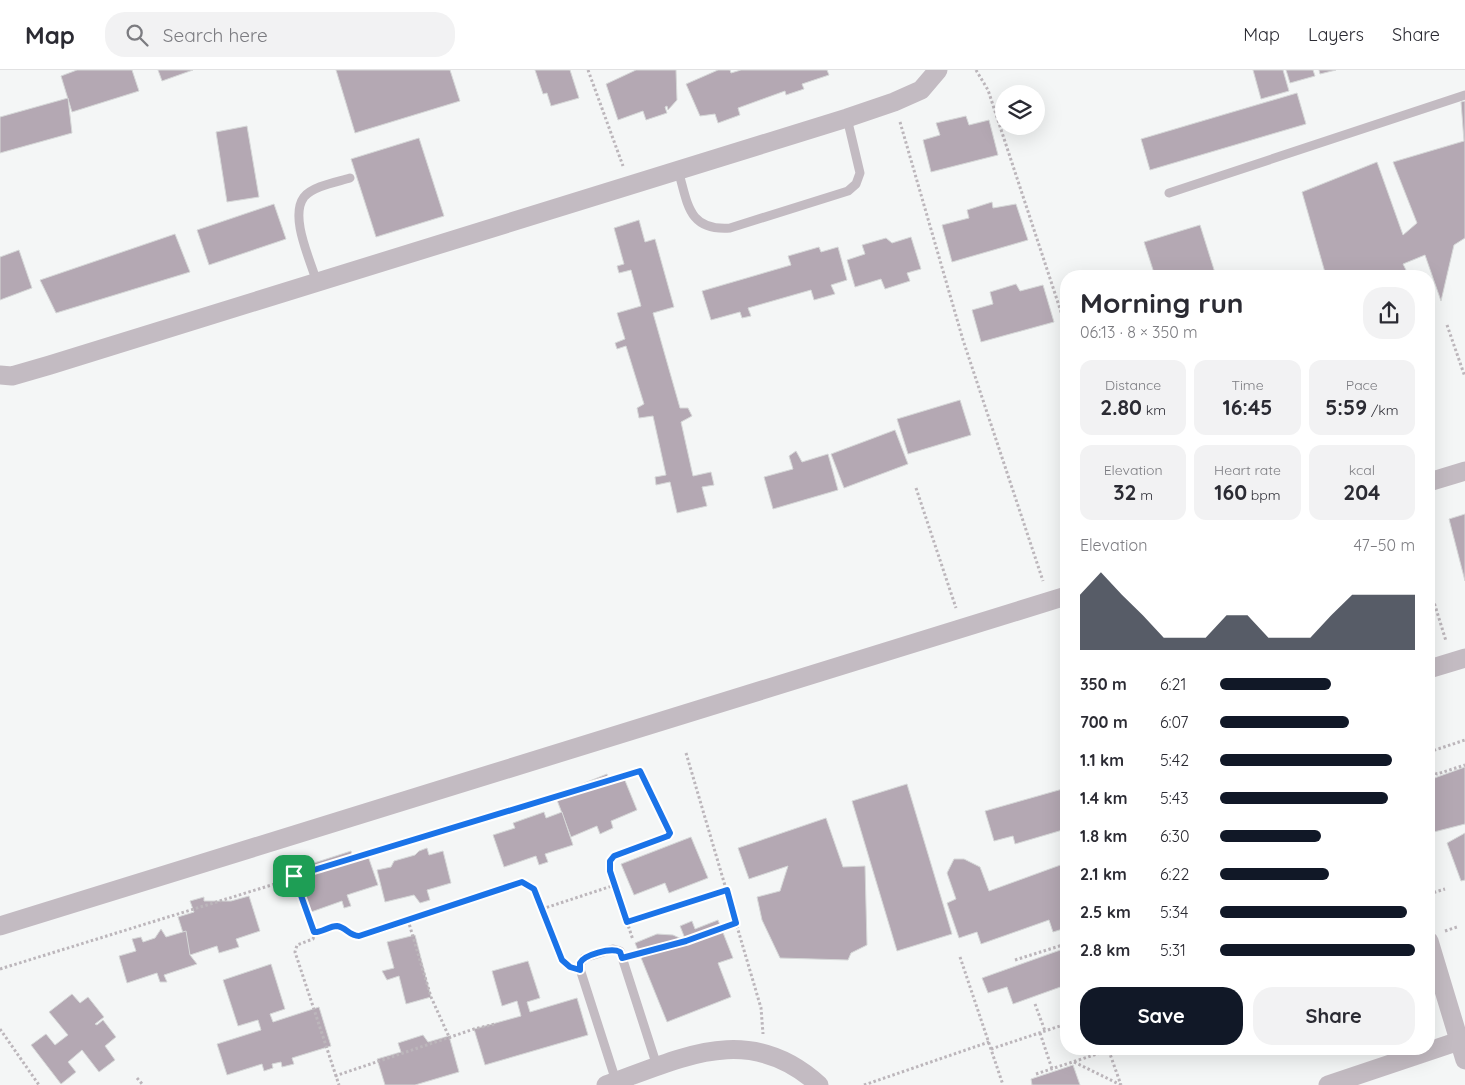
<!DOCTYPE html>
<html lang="en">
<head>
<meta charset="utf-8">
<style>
  :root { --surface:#fff; --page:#f2f2f3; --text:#2b2b33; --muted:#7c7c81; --line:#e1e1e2; --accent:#111827 }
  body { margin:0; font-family:Quicksand,sans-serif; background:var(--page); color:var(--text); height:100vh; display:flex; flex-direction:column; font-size:19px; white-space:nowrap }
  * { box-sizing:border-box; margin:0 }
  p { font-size:16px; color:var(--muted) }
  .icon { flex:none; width:28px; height:28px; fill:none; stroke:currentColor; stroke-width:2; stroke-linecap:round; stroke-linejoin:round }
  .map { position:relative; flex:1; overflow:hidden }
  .sheet { position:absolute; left:1060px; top:200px; width:375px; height:785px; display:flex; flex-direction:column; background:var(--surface); border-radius:20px; box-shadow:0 5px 20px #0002 }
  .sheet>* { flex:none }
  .tools { position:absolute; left:995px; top:15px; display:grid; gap:10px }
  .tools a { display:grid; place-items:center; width:50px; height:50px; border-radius:50%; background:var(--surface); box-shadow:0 5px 20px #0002; font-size:25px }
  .pin { position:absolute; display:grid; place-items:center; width:42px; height:42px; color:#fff; margin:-21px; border-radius:10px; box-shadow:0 2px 8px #0006 }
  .round { display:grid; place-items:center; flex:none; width:52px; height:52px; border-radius:20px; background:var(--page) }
  .headline { display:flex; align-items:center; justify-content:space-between; height:85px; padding:0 20px }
  h1 { font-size:28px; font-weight:800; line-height:38px }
  .stats { display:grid; grid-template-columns:repeat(3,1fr); gap:8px; height:85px; padding:5px 20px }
  .stats div { display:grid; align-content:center; border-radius:12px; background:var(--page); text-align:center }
  .stats b { font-size:21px; font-weight:800 }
  .stats small { font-size:14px; font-weight:400 }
  .stats p { font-size:14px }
  .chart { height:140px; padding:10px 20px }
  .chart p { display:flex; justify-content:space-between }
  .chart svg { width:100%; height:90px; margin-top:5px; fill:var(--accent); opacity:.7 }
  .action { display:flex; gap:10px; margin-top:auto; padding:10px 20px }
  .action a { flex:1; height:58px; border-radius:20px; background:var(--accent); color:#fff; font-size:20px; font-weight:800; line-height:58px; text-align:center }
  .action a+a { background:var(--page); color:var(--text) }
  ul { padding:0 20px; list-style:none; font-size:16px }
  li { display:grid; grid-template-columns:80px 60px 1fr; align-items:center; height:38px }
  li i { height:12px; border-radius:6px; background:var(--accent) }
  header { display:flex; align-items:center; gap:30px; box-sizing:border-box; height:70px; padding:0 25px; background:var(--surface); border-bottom:1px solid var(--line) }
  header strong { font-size:24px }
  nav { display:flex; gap:28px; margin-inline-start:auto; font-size:18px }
  .search { width:350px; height:45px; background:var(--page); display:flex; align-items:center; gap:12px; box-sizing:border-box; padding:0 18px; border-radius:20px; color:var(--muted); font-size:19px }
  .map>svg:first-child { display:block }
</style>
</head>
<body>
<header>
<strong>Map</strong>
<div class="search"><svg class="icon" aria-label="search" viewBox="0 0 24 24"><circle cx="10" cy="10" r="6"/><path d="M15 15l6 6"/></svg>Search here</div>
<nav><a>Map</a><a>Layers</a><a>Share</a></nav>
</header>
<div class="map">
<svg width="1465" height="1015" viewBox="0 0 1465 1015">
  <rect width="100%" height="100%" fill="#f4f6f6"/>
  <!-- building -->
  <g fill="#b4a8b3" stroke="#d6d8d8">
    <path d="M77,0H132L139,21L72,42L61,6Z"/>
    <path d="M158,0H193L162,11Z"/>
    <path d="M336,0H450L460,31L355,63Z"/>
    <path d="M535,0H570L579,28L551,36L547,23L543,24Z"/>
    <path d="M636,0H676L677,30L668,40L667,36L665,37L667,43L646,50L643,41L618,50L606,14Z"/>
    <path d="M718,0H730L731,3L741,0H827L829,5L802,14L804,19L786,25L785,21L738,38L740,45L718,53L715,44L700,46L686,14Z"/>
    <path d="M1253,0H1283L1289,21L1261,29Z"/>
    <path d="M1286,0H1313L1315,6L1290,13Z"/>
    <path d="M1319,0H1336L1320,4Z"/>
    <path d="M1297,23L1306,54L1150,100L1141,69Z"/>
    <path d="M68,28L72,63L0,83V47Z"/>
    <path d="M1465,31V168L1454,175L1441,231L1425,185L1403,194L1409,206H1326L1302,122L1377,92L1403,165L1417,153L1393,92L1464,71L1461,32Z"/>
    <path d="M966,46L969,55L989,50L998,85L931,102L923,70L940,65L936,53Z"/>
    <path d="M247,56L259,127L227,132L216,62Z"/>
    <path d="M419,68L444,146L376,167L351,89Z"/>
    <path d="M992,132L993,138L1016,134L1028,170L952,192L942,155L969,148L967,140Z"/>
    <path d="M274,134L286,169L209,195L197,160Z"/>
    <path d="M639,150L645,172L655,169L674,237L653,243L680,338H688L692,346L681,352L693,406L711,402L714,415L702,417L707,436L677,443L670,412L656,415L655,407L666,405L653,346L639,348L637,338L644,334L626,276L617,279L615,273L625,269L617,243L641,236L631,200L619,203L617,196L624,194L614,158Z"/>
    <path d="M1200,155L1216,206H1155L1144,172Z"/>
    <path d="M175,164L190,202L56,243L40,210Z"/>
    <path d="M911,167L921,199L907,203L910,211L885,219L881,209L855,217L847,190L865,184L862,175L886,168L892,173Z"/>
    <path d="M819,177L821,182L838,177L847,210L831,215L835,224L814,230L811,220L748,238L751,246L742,248L740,242L711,250L702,221L791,195L788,186Z"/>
    <path d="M19,180L32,218L0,230V187Z"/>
    <path d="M1016,214L1020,221L1043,215L1054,252L981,272L972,240L993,234L990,222Z"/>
    <path d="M960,330L971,365L908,384L897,349Z"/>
    <path d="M895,360L908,394L844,418L831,384Z"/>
    <path d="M796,381L802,392L828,384L838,420L773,439L764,407L793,399L789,386Z"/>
    <path d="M1465,444V511L1449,449Z"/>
    <path d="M1465,697V754L1430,763L1429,710Z"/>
    <path d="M607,704L611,714L624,708L637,740L611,751L613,758L600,764L597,756L571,767L557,730L578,721L577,716Z"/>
    <path d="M907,714L952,864L897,881L852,731Z"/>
    <path d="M1066,718V759L1015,774L1013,766L994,771L985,741Z"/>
    <path d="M544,742L546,748L562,742L573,775L545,784L548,792L539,795L536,786L504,797L493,765L515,758L513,753Z"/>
    <path d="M826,748L843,797L865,796L867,875L851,883L848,890L780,888L762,850L757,827L780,821L788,796L749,809L738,778Z"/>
    <path d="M1465,763V810L1461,811L1447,773Z"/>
    <path d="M691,767L708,808L669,823L665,813L634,825L621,794Z"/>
    <path d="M427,778L429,785L443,781L451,813L427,820L430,830L420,833L414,825L385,832L377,800L391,797L394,791L415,785L419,781Z"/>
    <path d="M351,781L353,790L368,786L378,815L347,825L351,836L344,838L342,831L311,842L300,808L314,803L311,794Z"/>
    <path d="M954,789H964L980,797L989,821L1066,793V858L1053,862L1049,850L981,874L977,862L959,868L947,833L956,829L947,803Z"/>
    <path d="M249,826L260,861L236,869L239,877L219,883L217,876L190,885L178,847L194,842L190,831L204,827V831H231Z"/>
    <path d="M718,850L733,888L718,893L731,927L667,952L635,873L657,864L673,865L686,871L680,856L692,851L695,859Z"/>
    <path d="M161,859L166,867L186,861L190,885L197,894L164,905L167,912H160L157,903L127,913L119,886L136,881L132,869L141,867L143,872L155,868Z"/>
    <path d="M415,865L431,927L406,934L399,906L387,910L382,901L394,898L387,872Z"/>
    <path d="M1066,878V915L1013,934L1007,917L988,923L982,908Z"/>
    <path d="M528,891L540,928L527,932L530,942L577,928L588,965L485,995L474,959L521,946L517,931L502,936L492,901Z"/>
    <path d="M271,894L285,939L270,944L273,952L319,937L331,976L292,988L294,994L282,997L281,992L272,994L273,998L264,1001L262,994L227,1005L217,974L261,960L258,950L238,956L223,910Z"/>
    <path d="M72,924L80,933L88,927L104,947L95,954L97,955L103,950L116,967L105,976L115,990L99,1002L82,980L68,992L76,1002L61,1014L31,975L46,964L55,975L68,965L49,942Z"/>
    <path d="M423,965L428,972L449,966L459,1002L415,1015H385L377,989L401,982L398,973Z"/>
    <path d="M1073,995L1080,1015H1032L1031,1009Z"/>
  </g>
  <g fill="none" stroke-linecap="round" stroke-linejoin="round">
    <!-- path -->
    <g stroke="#bcb6bb" stroke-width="3" stroke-dasharray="2.5 2.5" stroke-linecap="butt">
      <path d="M588,0L623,96"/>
      <path d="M976,0L988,20L1066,257"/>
      <path d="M900,52L963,270L1043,511"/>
      <path d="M1447,255L1465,307"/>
      <path d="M916,418L956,538"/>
      <path d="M1433,529L1446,571"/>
      <path d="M1429,682L1465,670"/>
      <path d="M686,683L761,938L763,964"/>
      <path d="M1429,690L1433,702L1437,704L1465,695"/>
      <path d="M294,806L315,863L313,869L297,875L295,882L339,1015"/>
      <path d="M1429,824L1445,819"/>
      <path d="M542,839L615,815"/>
      <path d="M408,850L431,927L450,969"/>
      <path d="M627,852L727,820"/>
      <path d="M1445,861L1457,857"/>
      <path d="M315,863C322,861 332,854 340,856C348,859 349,866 359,866L522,812L534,819L564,892"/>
      <path d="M637,884L686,871L736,853"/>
      <path d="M960,887L1003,1015"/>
      <path d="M1015,890L1066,874"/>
      <path d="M0,899L640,701L670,763L668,767L614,786L610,791V801L633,870"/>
      <path d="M1035,934L1045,961"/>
      <path d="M0,959L39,1015"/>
      <path d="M1040,963L1052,999"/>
      <path d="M991,979L1066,954"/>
      <path d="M1074,992L1121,1015"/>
      <path d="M1036,1004L1106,981L1110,984L1121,1015"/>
      <path d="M335,1006L474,959L495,954"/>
      <path d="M137,1008L143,1015"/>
      <path d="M864,1015L989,972"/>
    </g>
    <!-- service -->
    <g stroke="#c3bbc2" stroke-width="9">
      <path d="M678,100C688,134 688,161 730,158L848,121L856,114L860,103L847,48"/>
      <path d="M1169,123L1465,25"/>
      <path d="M317,213C311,191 289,147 304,127C313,116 337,112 350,108"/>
      <path d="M616,1011L579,896L584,888L613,879L620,881L657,996"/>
    </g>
    <!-- minor -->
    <g stroke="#c3bbc2" stroke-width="19">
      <path d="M0,305L12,306L50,295L847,48L894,32L921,20L938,0"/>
      <path d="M1429,412L1465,401"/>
      <path d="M1429,599L1465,588"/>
      <path d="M0,856L1066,526"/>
      <path d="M1429,871L1465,990"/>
      <path d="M606,1015C682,988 749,951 819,1015"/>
      <path d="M1328,1015L1459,971"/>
    </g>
  </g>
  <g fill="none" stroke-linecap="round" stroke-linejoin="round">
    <!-- route casing -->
    <g stroke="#fff" stroke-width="10">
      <path id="route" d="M640,701L670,763L668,766L614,786L610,791V801L627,852L727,820L736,853L686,871L622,888L620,882C611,877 584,885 580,893V900L570,897L562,890L534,819L522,812L359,866C349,866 346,857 337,856C329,856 321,863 314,862L294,806Z"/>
    </g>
    <!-- route -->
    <use href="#route" stroke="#1a73e8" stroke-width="6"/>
  </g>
</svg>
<div class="tools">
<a><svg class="icon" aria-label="layers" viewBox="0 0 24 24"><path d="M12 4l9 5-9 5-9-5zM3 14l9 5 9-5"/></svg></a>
</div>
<div class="pin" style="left:294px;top:806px;background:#1e9e55"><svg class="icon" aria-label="arrive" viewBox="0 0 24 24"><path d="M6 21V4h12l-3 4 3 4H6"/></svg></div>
<section class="sheet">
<div class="headline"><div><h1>Morning run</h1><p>06:13 · 8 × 350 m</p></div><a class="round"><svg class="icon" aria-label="share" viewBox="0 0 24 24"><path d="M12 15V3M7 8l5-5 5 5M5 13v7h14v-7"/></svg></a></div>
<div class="stats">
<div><p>Distance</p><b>2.80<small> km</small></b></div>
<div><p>Time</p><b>16:45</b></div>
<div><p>Pace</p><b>5:59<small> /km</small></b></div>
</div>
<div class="stats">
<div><p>Elevation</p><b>32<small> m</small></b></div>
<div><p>Heart rate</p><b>160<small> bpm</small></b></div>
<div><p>kcal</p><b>204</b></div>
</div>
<div class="chart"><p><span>Elevation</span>47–50 m</p>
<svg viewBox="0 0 160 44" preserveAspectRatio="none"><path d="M0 44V17L10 6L20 17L30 27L40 38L50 38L60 38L70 27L80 27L90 38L100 38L110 38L120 27L130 17L140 17L150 17L160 17V44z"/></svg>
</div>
<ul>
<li><b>350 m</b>6:21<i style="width:57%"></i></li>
<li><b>700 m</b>6:07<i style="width:66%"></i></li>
<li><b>1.1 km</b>5:42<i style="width:88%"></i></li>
<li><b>1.4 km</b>5:43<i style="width:86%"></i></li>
<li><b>1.8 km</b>6:30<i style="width:52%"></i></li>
<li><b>2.1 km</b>6:22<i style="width:56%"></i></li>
<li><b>2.5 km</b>5:34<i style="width:96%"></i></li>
<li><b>2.8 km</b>5:31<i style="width:100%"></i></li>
</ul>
<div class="action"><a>Save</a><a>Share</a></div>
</section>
</div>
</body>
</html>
